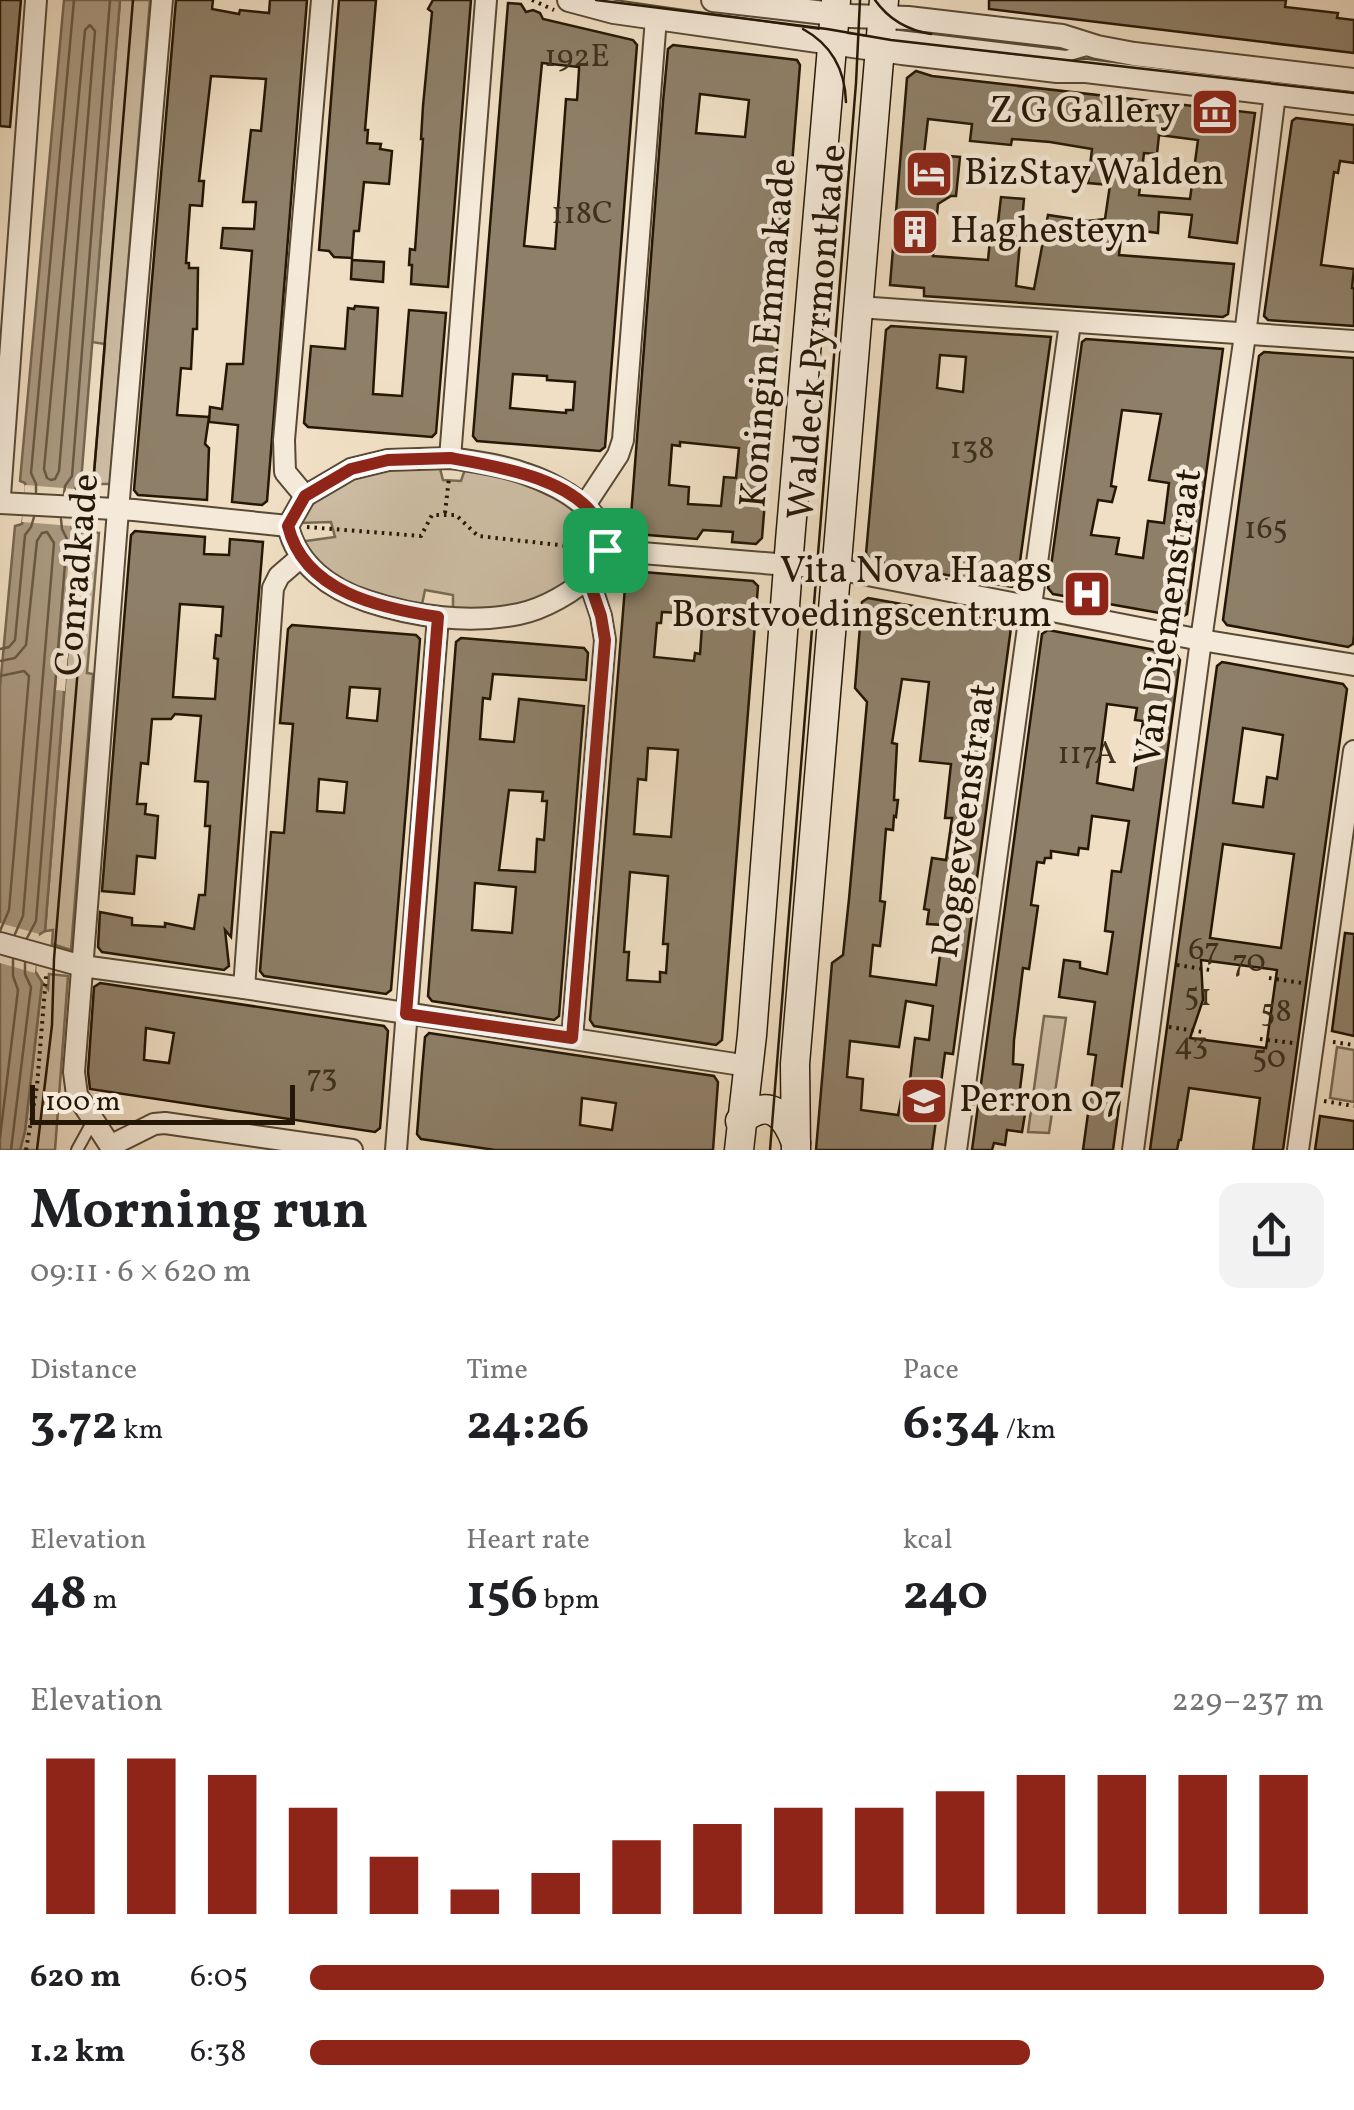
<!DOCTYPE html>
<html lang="en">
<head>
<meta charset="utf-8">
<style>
  :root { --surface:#fff; --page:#f2f2f2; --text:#202124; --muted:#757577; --accent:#8f2418 }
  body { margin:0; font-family:Vollkorn,serif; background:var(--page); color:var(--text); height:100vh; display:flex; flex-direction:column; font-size:38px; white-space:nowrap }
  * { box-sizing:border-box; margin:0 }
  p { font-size:32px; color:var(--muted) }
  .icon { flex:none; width:55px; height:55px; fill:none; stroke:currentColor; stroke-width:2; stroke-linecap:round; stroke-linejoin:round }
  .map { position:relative; height:1150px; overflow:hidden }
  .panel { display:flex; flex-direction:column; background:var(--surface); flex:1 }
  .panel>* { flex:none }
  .scale { position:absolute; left:30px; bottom:25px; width:265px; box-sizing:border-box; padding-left:10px; border:5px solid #241705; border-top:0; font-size:28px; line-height:35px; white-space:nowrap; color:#241705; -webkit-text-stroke:8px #f5ead9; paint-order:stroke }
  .pin { position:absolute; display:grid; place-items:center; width:85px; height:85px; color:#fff; margin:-42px; border-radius:20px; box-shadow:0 5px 15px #0006 }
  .round { display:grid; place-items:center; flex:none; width:105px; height:105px; border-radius:20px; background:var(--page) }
  .overview { display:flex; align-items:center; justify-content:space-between; height:170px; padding:0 30px }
  h1 { font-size:55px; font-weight:700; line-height:75px }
  .metrics { display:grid; grid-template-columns:repeat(3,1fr); gap:15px; height:170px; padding:10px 30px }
  .metrics div { display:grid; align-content:center }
  .metrics b { font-size:50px; font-weight:700 }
  .metrics small { font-size:28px; font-weight:400 }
  .metrics p { font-size:28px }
  .chart { height:280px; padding:20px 30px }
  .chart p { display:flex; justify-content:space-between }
  .chart svg { width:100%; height:180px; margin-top:10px; stroke:var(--accent); stroke-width:6 }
  ul { padding:0 30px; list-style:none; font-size:32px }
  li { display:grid; grid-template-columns:160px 120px 1fr; align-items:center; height:75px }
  li i { height:25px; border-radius:12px; background:var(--accent) }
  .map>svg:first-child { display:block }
</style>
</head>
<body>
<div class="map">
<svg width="1354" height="1150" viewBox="0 0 1354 1150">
  <rect width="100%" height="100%" fill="#f0dfc4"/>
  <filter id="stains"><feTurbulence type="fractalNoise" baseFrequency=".002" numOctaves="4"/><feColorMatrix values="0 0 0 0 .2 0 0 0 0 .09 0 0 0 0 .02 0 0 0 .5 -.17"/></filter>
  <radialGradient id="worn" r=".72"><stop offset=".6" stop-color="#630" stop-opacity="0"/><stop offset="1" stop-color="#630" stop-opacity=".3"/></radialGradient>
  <!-- green -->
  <g fill="#cdbda4" stroke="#786a54" stroke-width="2.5">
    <path d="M120,0H150L110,484H93L105,344L92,342Z"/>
    <path d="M439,465L443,480L461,481L466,466C506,478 586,495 595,542L570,537L567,559L590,565L562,590L504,609L453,612V595L425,590L421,609L336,580L299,542L335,537L331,522L299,523L312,496L371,470Z"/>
    <path d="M82,532L99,533L87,673L93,674L71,950L52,944L53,930L45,931L77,535Z"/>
    <path d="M49,974L68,976L55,1150H20L25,1131L42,982L48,989Z"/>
    <path d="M1044,1016L1066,1018L1049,1133L1028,1132Z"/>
    <path d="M1337,1047L1354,1050V1102L1330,1098Z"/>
  </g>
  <!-- water -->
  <path fill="#ab9b83" stroke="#756651" stroke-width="2.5" d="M64,0H120L81,482L85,483L76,487L74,491L71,524L72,528L77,530L45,931L37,936L35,971L42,982L25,1131L20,1150H0V687L15,526L22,524L23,519L26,487L25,483L20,481Z"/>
  <!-- pier -->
  <g fill="#f0dfc4">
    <path d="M25,485L75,489L72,526L22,522Z"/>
    <path d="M72,528L77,530L65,691L56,690Z"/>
    <path d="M0,923L39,934L35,973L0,963Z"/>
  </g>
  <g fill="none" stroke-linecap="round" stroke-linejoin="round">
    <!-- shore -->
    <g stroke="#685944" stroke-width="2.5">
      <path d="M90,25L95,31L59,471L55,479L51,480L47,478L44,469L85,30Z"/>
      <path d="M36,492V484L31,473L74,0"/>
      <path d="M64,494L65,486L72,476L110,0"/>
      <path d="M0,649L9,647L15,640L25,535L31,527L34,517"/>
      <path d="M0,661L15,658L26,645L37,541L42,533L47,532L54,543L23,916L15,934"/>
      <path d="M0,676L24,671L29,676L9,910L0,931"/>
      <path d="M27,938L36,921L67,539L62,529L61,519"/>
      <path d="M0,1137L18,990L13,976V960"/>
      <path d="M11,1150L31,987L25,974V963"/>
    </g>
  </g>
  <!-- building -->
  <g fill="#8e7f68" stroke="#241705" stroke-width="2.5" fill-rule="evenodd">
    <path d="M0,0H21L10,127L0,126Z"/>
    <path d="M176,0H213L212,9L239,14L240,10L269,13L270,0H307L267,501L262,505L232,502L238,425L209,422L210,407L222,409L227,364H243L252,251L221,248L223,228L254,229L256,202H243L251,130L261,131L266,79L211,76L199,181H204L202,206L190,205L186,263H189V268H198L197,329H193L191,369L181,368L177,415L209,417L205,444L209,448L207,500L138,495L134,490Z"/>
    <path d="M339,0H376L365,130H368L367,143L381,144L380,149L392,151L389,184L364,182L359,231H354L352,258L334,257L329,251L319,250Z"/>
    <path d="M433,0H471L448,287L411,284L412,265H409L410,249L415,250L423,139H421L423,106L432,12L428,9Z"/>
    <path d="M989,0H1286L1285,7L1338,13L1337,18L1354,20V53L989,9Z"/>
    <path d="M508,3L521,4L526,12L533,10L540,13L543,19L633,40L637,45L605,447L600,451L477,441L473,436ZM542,63L579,67V70L577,100L566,99L555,249L524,246ZM513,374L547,376V380L575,382L573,410H566V413L510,408Z"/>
    <path d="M673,45L797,60L800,65L762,538L756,544L732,542L733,532L703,530L697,539L635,534L630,529L663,102L668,49ZM700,94L749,100L745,137L696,133ZM680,442L739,448L736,478L724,477L721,506L688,504L689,487L669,485L672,445L680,446Z"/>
    <path d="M916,71L932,76L1255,113L1237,243L1189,237L1192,215L1159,212L1158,233L1122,228L1119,255L1234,264L1228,314L1223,317L924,296V288L890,285L907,78ZM928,119L972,124L970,141L1011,145L1012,139L1050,142L1092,149L1088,183L1110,185L1105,219L1088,221L1048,215L1034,289L1016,286L1024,199L1001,197L996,240H990L988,260L933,256L938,204L951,196H956L960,157L924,154ZM1159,135L1198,140L1190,199L1139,195L1144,153L1157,154Z"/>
    <path d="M1296,118L1354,125V163L1340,161L1338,173L1334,172L1321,265L1354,269L1352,288H1354V326L1268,320L1264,316L1292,121Z"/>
    <path d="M352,260L384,262L383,282L351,279Z"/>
    <path d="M355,306L378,308L373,394L402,396L409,310L446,313L436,433L432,437L308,427L304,423L311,346L345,349L348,308L354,309Z"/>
    <path d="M891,326L1051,337L1017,583L1012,587L871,561L866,554L886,330ZM940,355L966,357L963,392L937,388Z"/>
    <path d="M1086,339L1223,349L1187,614L1182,617L1053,594L1048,588L1082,342ZM1122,410L1161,414L1149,480L1169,483L1164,523L1148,521L1143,558L1116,554L1119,538L1091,535L1098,500L1112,502L1116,487L1111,486Z"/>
    <path d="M1264,352L1354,358V635L1353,644L1348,647L1227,625L1223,620L1259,356Z"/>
    <path d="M135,531L205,537L204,554L229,555L230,539L263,542L231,937L225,930L229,966L224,970L102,952L98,947L100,912L132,918V925L165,927V923L194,929L199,895H205L210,826H205L208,782L195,781L201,716L175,714L171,719H152L148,764L141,763L137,804H146L145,814L158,816L155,858L137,856L134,894L102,891L131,535ZM180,604L223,607L221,636L216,635L214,658L218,659L215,699L173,697Z"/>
    <path d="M631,571L753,581L758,586L722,1040L716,1045L594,1026L590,1020L626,575ZM662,612L697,614V625L702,626L700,654L695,653L694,661L654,657L657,623H661ZM648,748L678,750L671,837L634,834L638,779L646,780ZM630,872L668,876L663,944H668L666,973L660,972V982L627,980L629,952H624Z"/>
    <path d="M868,598L1008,623L1011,628L953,1054L945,1053L932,1150H816L832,963L843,955L849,899L867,702L855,688L862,602ZM902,679L929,682L920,761L951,764L945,818H952L946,860L932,858L924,909L929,910L927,924L944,925L936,985L870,976L873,945L880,946L885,902L880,901L886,829L893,830L894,816L896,817L898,800H894L897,744L892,743ZM906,1001L933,1006L929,1040L915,1038L909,1088L902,1094L898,1115L861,1110L863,1079L847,1077L850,1041L899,1047Z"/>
    <path d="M292,625L416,635L420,639L391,990L386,994L264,976L260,971L271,832L284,833L293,724L280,723L288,629ZM350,687L380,689L377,721L347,718ZM319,779L347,782L344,813L317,811Z"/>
    <path d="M1048,630L1176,654L1180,660L1113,1150H1083L1096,1055L1088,1054L1095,1002L1059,997L1064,960L1080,962V968L1107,974L1113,932L1105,931L1112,871L1121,872L1129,821L1092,816L1088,849L1079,848L1078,855L1051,851V858H1045L1044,863L1037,862L1031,905L1038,906L1029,969L1023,968L1014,1040L1013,1064L1023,1065L1017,1113L1025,1114L1022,1132L1007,1130L1005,1145L994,1143L992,1150H972L1042,634ZM1107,704L1137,708L1135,720L1143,721L1133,790L1097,783Z"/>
    <path d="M461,638L584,648L588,653L586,680L493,674L490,699L483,698L480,739L514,742L519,699L584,706L559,1016L554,1020L432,1001L428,996L456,642ZM509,790L543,792L542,801H547L544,840L537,839L535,872L499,870ZM475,883L516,887L512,933L472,930Z"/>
    <path d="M1222,662L1343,684L1347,689L1283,1150H1253L1260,1098L1189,1088L1181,1140H1179L1177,1150H1150L1217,666ZM1243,728L1283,735L1277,779L1267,777L1263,807L1233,803ZM1223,844L1294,854L1281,948L1210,938ZM1201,960L1277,970L1266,1048L1190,1038L1203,1000Z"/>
    <path d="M1345,933L1354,934V1036L1332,1031Z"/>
    <path d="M100,983L384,1026L388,1031L380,1128L375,1132L90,1089L88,1072L94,987ZM146,1028L174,1033L169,1063L144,1060Z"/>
    <path d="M429,1033L714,1076L718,1082L713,1150H495L421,1139L417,1134L422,1071L425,1037ZM582,1098L616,1103L612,1130L580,1125Z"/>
    <path d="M1320,1116L1354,1121V1150H1315Z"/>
  </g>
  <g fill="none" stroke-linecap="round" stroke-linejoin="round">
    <!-- service casing -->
    <g stroke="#574935" stroke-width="14">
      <g id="service">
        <path d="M882,34L1066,56L1087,50"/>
        <path d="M77,1150L93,1121"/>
      </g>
    </g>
    <!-- minor casing -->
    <g stroke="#574935" stroke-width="24">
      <g id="minor">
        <path d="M858,307L1354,341"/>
        <path d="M450,458C475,462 502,465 526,474C565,487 634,526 592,573C575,592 543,609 519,614C469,624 415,617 367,601C330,589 297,565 288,526L305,496L351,469L388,460Z"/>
        <path d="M450,458L486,0"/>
        <path d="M0,496L36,0"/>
        <path d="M305,496L285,472L284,440L322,0"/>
        <path d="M0,503L134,510L288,526"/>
        <path d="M585,505L618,455L623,440L656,18"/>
        <path d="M605,550L837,569L1201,640L1354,665"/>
        <path d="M0,943L82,966L244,988L748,1066"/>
        <path d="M244,988L273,588L279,576L301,557"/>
        <path d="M572,1038L605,640L601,616L588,577"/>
        <path d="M110,1146L154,1124L165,1123L352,1150"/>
        <path d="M113,1150L77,1095L74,1072L118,510L162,0"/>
        <path d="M396,1150L438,617"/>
        <path d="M956,1150L1070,323"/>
        <path d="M1133,1150L1201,640L1245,335L1275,94"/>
        <path d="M1298,1150L1354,751"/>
      </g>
    </g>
    <!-- tertiary casing -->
    <g stroke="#574935" stroke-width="26">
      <g id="tertiary">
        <path d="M569,0L614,12L902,53L1057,71H1086L1354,103"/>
        <path d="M713,0L851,16L908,18L1062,36L1097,47L1134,54L1354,80"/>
      </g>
    </g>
    <!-- secondary casing -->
    <g stroke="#241705" stroke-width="31">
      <g id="secondary">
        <path d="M740,1121C769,1097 785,1113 796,1143"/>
        <path d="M739,1150L752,1035L790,541L836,0"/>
        <path d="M796,1150L795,1064L884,0"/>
      </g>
    </g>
    <!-- path -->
    <g stroke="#241705" stroke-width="4" stroke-dasharray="2.5 5" stroke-linecap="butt">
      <path d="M532,0L554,10"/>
      <path d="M445,513L449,478"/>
      <path d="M307,527L421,536L432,515H456L478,536L586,548"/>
      <path d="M1177,965L1210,970"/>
      <path d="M1269,978L1302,983"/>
      <path d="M1169,1027L1203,1032"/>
      <path d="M1260,1039L1293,1043"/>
      <path d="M1333,1042L1354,1045"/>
      <path d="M1324,1101L1354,1106"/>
      <path d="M26,1150L37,1086L46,976"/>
    </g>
    <!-- service -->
    <use href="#service" stroke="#f5ead9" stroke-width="10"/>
    <!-- minor -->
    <use href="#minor" stroke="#f5ead9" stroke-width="20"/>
    <!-- tertiary -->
    <use href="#tertiary" stroke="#f5ead9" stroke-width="22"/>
    <!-- secondary -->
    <use href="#secondary" stroke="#f5ead9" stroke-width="28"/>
    <!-- tram -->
    <g stroke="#241705" stroke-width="2.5">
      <path d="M596,0L827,29L891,40L1354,93"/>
      <path d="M875,0C889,20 907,30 931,34"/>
      <path d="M803,29C832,45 845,69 846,102"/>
      <path d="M37,1150L52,1025L54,959L133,0"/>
      <path d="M770,1150L856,83L860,0"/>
    </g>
  </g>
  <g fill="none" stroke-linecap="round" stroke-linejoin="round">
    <!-- route casing -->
    <g stroke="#fff" stroke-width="20">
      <path id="route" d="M450,458C496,466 581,479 601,528C605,538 607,549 602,559C599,566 593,572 588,578L601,616L605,640L572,1038L406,1014L438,617C380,608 304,592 288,526L305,496L351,469L388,460Z"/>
    </g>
    <!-- route -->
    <use href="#route" stroke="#8f2418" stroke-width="12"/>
  </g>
  <!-- icons -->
  <defs>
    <g id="museum-square" transform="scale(2.5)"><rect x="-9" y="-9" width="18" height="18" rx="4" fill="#8f2418" stroke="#f5ead9"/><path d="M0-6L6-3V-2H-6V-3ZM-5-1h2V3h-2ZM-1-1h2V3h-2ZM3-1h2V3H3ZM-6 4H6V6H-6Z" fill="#fff"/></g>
    <g id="hotel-square" transform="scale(2.5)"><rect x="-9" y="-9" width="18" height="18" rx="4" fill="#8f2418" stroke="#f5ead9"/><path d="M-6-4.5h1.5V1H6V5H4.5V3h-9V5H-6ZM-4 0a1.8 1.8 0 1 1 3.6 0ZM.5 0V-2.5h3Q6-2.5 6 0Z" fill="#fff"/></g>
    <g id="building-square" transform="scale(2.5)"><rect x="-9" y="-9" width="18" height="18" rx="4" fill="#8f2418" stroke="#f5ead9"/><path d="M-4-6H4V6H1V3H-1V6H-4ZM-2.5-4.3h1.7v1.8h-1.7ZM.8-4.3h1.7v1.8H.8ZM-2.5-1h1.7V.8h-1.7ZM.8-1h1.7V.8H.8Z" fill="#fff"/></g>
    <g id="hospital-square" transform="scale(2.5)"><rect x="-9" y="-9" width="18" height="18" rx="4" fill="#8f2418" stroke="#f5ead9"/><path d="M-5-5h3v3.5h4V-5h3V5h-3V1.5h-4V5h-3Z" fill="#fff"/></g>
    <g id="school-square" transform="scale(2.5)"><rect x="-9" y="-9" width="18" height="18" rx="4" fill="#8f2418" stroke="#f5ead9"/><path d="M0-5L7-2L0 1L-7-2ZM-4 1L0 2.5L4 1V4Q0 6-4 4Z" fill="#fff"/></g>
  </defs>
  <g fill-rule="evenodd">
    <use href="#museum-square" x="1215" y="112"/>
    <use href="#hotel-square" x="929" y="174"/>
    <use href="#building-square" x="915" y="232"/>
    <use href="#hospital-square" x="1087" y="594"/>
    <use href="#school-square" x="924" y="1101"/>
  </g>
  <g text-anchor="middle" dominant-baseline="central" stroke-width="9" stroke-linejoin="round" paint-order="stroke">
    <!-- number labels -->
    <g font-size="32" fill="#3e311e">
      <text x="577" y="58">192E</text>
      <text x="582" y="215">118C</text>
      <text x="972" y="450">138</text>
      <text x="1266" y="530">165</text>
      <text x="1087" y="755">117A</text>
      <text x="1204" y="951">67</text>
      <text x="1249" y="963">70</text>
      <text x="1198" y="997">51</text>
      <text x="1276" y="1013">58</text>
      <text x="1191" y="1046">43</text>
      <text x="1269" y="1059">50</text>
      <text x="322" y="1078">73</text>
    </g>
    <!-- poi labels -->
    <g font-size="38" fill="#241705" stroke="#f5ead9" text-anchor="start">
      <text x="1180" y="112" text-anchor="end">Z G Gallery</text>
      <text x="964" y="174">BizStay Walden</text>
      <text x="950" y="232">Haghesteyn</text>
      <text x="1052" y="572" text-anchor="end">Vita Nova Haags<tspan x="1052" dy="44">Borstvoedingscentrum</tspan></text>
      <text x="959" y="1101">Perron 07</text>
    </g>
    <!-- street labels -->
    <g font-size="38" fill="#241705" stroke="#f5ead9">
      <text transform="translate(819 332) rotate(-85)">Waldeck Pyrmontkade</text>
      <text transform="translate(770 333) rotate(-85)">Koningin Emmakade</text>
      <text transform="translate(79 575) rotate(-85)">Conradkade</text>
      <text transform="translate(1170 617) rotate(-82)">Van Diemenstraat</text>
      <text transform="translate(966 821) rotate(-82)">Roggeveenstraat</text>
    </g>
  </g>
  <rect width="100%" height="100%" filter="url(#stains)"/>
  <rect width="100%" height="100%" fill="url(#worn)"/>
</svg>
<div class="scale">100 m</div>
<div class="pin" style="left:605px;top:550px;background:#1e9e55"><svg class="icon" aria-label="arrive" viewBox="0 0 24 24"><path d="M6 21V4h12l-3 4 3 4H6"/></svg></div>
</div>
<section class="panel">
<div class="overview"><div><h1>Morning run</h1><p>09:11 · 6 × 620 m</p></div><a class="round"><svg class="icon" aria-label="share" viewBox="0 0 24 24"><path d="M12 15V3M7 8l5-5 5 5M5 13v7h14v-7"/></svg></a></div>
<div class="metrics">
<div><p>Distance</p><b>3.72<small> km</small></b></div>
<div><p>Time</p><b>24:26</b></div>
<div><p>Pace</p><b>6:34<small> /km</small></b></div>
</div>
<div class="metrics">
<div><p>Elevation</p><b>48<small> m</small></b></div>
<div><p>Heart rate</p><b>156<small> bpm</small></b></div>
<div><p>kcal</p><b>240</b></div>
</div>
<div class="chart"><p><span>Elevation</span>229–237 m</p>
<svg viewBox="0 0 160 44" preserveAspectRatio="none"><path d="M5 44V6M15 44V6M25 44V10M35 44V18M45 44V30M55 44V38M65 44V34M75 44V26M85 44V22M95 44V18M105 44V18M115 44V14M125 44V10M135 44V10M145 44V10M155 44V10"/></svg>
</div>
<ul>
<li><b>620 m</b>6:05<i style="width:100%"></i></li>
<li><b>1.2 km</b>6:38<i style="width:71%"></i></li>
</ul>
</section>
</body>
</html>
